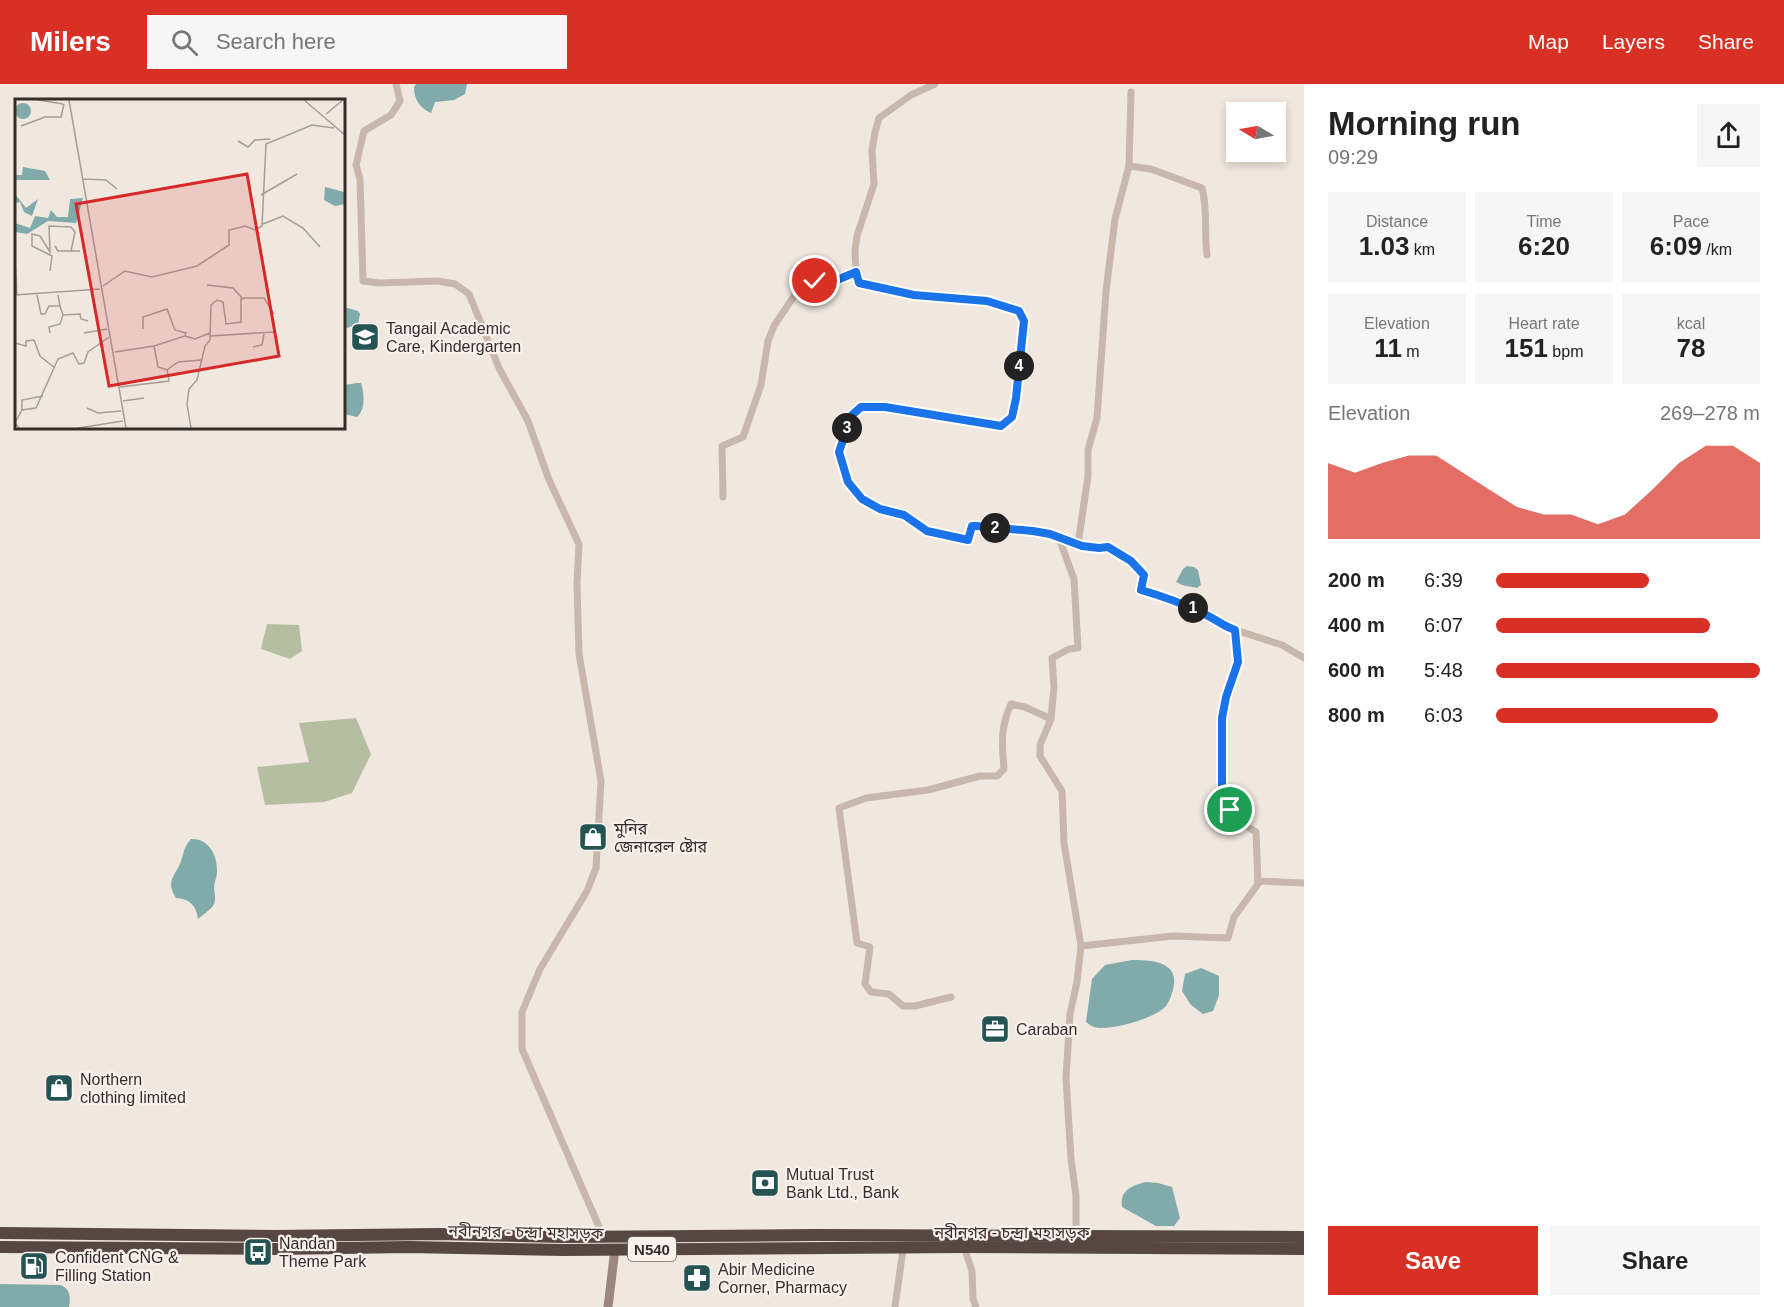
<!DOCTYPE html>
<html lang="en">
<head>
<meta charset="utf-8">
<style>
  :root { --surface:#fff; --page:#f6f6f6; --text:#222; --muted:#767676; --accent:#d93025 }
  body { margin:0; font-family:Arial,"Noto Sans Bengali",sans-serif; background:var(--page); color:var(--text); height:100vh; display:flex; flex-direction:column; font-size:22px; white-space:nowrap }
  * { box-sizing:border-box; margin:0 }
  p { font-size:20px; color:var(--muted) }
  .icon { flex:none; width:33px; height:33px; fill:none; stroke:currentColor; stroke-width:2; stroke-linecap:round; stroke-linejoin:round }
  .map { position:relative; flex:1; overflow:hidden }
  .side { display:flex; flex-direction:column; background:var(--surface); width:480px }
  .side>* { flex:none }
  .needle { width:39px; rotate:280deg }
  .tools { position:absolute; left:1226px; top:18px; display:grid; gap:12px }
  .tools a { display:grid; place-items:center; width:60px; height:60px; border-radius:0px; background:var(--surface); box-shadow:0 3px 9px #0003; font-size:30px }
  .pin { position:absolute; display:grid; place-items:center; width:51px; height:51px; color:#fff; margin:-26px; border:3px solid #fff; border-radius:50%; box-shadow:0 2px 6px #0007 }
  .km { position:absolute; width:30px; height:30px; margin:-15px; border-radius:50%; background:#222; color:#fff; font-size:16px; line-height:30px; text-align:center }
  .round { display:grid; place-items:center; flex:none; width:63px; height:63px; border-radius:0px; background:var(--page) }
  .overview { display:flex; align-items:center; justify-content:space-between; height:102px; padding:0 24px }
  h1 { font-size:33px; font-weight:600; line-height:45px }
  .figures { display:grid; grid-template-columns:repeat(3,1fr); gap:9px; height:102px; padding:6px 24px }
  .figures div { display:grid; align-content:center; border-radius:0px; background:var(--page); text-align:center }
  .figures b { font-size:26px; font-weight:600 }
  .figures small { font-size:16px; font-weight:400 }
  .figures p { font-size:16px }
  .chart { height:168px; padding:12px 24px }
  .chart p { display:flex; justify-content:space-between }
  .chart svg { width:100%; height:108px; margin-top:6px; fill:var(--accent); opacity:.7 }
  .button { display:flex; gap:12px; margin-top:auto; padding:12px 24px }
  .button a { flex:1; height:69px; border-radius:0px; background:var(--accent); color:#fff; font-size:24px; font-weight:600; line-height:69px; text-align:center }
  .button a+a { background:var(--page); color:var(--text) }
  ul { padding:0 24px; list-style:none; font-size:20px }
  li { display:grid; grid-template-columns:96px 72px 1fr; align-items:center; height:45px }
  li i { height:15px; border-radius:8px; background:var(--accent) }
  header { display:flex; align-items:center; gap:36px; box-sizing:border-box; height:84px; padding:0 30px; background:var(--accent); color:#fff }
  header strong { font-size:28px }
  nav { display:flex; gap:33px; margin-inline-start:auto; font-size:21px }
  .search { width:420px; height:54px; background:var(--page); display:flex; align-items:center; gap:15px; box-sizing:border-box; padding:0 21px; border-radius:0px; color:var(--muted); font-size:22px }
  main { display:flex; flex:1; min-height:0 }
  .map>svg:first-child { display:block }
</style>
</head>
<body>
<header>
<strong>Milers</strong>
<div class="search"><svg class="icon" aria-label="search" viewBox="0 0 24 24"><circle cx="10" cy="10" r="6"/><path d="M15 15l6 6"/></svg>Search here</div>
<nav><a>Map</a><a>Layers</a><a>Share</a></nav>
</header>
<main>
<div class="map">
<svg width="1304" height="1223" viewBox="0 0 1304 1223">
  <rect width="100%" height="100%" fill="#f0e7df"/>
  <!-- green -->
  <g fill="#b6bea1">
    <path d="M267,540L299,541L302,567L290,575L261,565Z"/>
    <path d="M356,634L371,670L352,709L324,718L265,721L257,683L309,678L299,639Z"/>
  </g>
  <!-- water -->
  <g fill="#81aaaa">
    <path d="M416,0H467L465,10L454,16L435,18L431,29C420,24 414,16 414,3Z"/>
    <path d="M344,223L358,227L360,230L358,240L344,245Z"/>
    <path d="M357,299H361C364,310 366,325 357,333L344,330V301Z"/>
    <path d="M1187,482L1194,483L1198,486L1201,501L1197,504L1182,501L1176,498L1183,485Z"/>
    <path d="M191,755C209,754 218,772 217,789C217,793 214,798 214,803C214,810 217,816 213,822C209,827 202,831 198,835C196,821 190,815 176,814C167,799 172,795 179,782C184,772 182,765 191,755Z"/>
    <path d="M1132,876C1149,876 1177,877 1174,900C1173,908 1170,916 1166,922C1156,934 1108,948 1094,943C1091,942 1089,940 1086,938L1092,895L1105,881Z"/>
    <path d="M1201,884L1219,892V911L1213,927L1203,930L1191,921L1182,907L1185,890Z"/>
    <path d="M1146,1098L1158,1099L1172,1103L1180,1134L1174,1142H1156L1122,1123C1119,1106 1133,1101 1146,1098Z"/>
    <path d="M0,1200L60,1201C70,1204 71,1213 69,1223H0Z"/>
  </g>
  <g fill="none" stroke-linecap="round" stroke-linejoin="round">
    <!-- street -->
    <g stroke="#c7b7ac" stroke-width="7">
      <path d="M396,0L400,17L391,31L364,47L356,81L360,95L363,197L380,199L437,197L455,200L469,210L499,284L528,337L549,396L579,460L577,500L579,570L601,697L596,784L587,807L540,885L522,928V965L603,1152"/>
      <path d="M935,0L911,11L879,34L875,48L872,67L874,100L857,152L855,167L856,188L859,199L914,211L987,217L1019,227L1024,237L1012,333L1001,342L885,323H861L851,332L839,368L848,398L862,415L880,425L904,431L927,447L968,456L972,442H976L1033,447L1050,450L1082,462L1099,464L1108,463L1131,477L1144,491L1141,505L1186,521L1210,533L1223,542L1282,561L1304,574"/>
      <path d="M1129,82L1151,85L1202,104C1208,126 1204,149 1207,171"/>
      <path d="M723,413L722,362L743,353L761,301L768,257L774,242L800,203L815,197L837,196L856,188"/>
      <path d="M1078,460L1088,392V366L1097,334L1106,207L1115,135L1129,82L1131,8"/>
      <path d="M1051,635L1054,603L1052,574L1069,565L1078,564L1074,495L1059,454"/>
      <path d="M1258,797L1304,799"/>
      <path d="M1081,862L1173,852L1228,854L1234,833L1258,800L1256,748L1241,739L1230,726L1222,711V634L1226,613L1238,578L1235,546"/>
      <path d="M951,913L915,922H903L889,910L871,908L865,900L870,863L857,859L839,724L866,714L928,706L980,692H997L1004,685C1002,660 1000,644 1011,620L1025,623L1051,635L1040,661V672L1062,707L1064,759L1081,862L1077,898L1070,930L1066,994L1071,1075L1076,1112V1152"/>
      <path d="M964,1163L972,1187L973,1215L976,1223"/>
      <path d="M895,1223L903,1165"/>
    </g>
    <!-- secondary -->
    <path stroke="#9b877e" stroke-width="9" d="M608,1223L615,1165"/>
    <!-- highway -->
    <g stroke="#564742" stroke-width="12">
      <path d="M0,1149L274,1152L439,1150L564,1153L815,1151L1304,1153"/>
      <path d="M0,1163L274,1165L409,1163L564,1166L964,1163L1304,1165"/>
    </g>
  </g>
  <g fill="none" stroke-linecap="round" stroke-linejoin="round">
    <!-- route casing -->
    <g stroke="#fff" stroke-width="12">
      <path id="route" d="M815,197L837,196L856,188L859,199L914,211L987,217L1019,227L1024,237L1016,314L1012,333L1001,342L885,323H861L851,332L839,368L848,398L862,415L880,425L904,431L927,447L968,456L972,442H976L1033,447L1050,450L1082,462L1099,464L1108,463L1131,477L1144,491L1141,506C1162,512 1182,519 1202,529C1214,534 1223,542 1235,546L1238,578L1226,613L1222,634V711L1230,726"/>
    </g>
    <!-- route -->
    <use href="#route" stroke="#1a73e8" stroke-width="8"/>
  </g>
  <!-- icons -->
  <defs>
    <g id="school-square" transform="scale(1.5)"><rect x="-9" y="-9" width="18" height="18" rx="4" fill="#245353" stroke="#f8f1eb"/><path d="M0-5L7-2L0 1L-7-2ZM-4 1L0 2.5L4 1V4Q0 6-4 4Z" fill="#fff"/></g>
    <g id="shop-square" transform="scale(1.5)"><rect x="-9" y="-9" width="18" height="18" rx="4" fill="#245353" stroke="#f8f1eb"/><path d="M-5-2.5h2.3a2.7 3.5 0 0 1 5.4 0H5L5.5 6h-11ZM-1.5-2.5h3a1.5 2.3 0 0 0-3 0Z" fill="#fff"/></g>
    <g id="office-square" transform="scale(1.5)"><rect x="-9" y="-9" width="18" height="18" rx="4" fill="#245353" stroke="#f8f1eb"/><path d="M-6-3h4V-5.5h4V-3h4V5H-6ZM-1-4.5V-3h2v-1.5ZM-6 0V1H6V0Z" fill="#fff"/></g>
    <g id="bank-square" transform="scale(1.5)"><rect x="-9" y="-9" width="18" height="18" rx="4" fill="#245353" stroke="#f8f1eb"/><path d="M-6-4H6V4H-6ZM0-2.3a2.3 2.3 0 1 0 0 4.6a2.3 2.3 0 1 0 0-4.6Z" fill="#fff"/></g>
    <g id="bus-square" transform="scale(1.5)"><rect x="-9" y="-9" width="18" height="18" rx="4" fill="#245353" stroke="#f8f1eb"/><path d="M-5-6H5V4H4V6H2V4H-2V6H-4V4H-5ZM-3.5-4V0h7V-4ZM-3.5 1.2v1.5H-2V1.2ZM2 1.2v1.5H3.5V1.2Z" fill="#fff"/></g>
    <g id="fuel-square" transform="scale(1.5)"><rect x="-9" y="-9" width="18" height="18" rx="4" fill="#245353" stroke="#f8f1eb"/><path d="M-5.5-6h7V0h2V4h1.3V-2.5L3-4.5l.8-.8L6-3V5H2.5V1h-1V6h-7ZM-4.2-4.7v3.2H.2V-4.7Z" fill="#fff"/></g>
    <g id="pharmacy-square" transform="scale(1.5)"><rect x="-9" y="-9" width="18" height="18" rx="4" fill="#245353" stroke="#f8f1eb"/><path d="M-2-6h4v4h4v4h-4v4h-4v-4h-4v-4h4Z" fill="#fff"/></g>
  </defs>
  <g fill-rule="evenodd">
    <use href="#school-square" x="365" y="253"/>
    <use href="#shop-square" x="593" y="753"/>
    <use href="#office-square" x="995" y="945"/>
    <use href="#shop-square" x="59" y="1004"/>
    <use href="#bank-square" x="765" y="1099"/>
    <use href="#bus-square" x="258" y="1168"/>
    <use href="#fuel-square" x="34" y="1182"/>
    <use href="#pharmacy-square" x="697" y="1194"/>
  </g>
  <g text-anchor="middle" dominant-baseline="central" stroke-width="4.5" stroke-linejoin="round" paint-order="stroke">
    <!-- shield labels -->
    <rect fill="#f8f1eb" stroke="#706864" stroke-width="1.5" x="628" y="1153" width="48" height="24" rx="4.5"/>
    <g font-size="15" font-weight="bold" fill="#362d2a">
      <text x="652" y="1165">N540</text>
    </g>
    <!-- poi labels -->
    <g font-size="16" fill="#362d2a" stroke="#f8f1eb" text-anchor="start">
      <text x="386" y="244">Tangail Academic<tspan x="386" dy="18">Care, Kindergarten</tspan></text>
      <text x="614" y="744">মুনির<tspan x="614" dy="18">জেনারেল ষ্টোর</tspan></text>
      <text x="1016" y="945">Caraban</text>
      <text x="80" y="995">Northern<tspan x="80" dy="18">clothing limited</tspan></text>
      <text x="786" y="1090">Mutual Trust<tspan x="786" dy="18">Bank Ltd., Bank</tspan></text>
      <text x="279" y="1159">Nandan<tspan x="279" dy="18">Theme Park</tspan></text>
      <text x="55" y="1173">Confident CNG &amp;<tspan x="55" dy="18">Filling Station</tspan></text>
      <text x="718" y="1185">Abir Medicine<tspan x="718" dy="18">Corner, Pharmacy</tspan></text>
    </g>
    <!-- street labels -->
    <g font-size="16" fill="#362d2a" stroke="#f8f1eb">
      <text transform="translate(526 1148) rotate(1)">নবীনগর - চন্দ্রা মহাসড়ক</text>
      <text x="1012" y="1148">নবীনগর - চন্দ্রা মহাসড়ক</text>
    </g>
  </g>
  <!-- overview -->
  <g transform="translate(15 15)">
    <rect width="330" height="330" fill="#f0e7df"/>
    <path d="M0 12a8 8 0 1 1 16 0a8 8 0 1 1-16 0ZM8,68L30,72L35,81H0V76H7ZM310,88L329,93L330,105L320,107L309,101ZM0,95L11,109L23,100L17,117L9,113L5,103L0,104ZM68,99L61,124L33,122L12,135L0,133V124L15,129L20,117L33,119L36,111L42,118H53L55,100Z" fill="#81aaaa"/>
    <path fill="none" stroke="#a69d97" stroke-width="1.5" d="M23,1L48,5M54,1L111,329M289,1L330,36M311,15L328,1M6,27L30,18H46L49,5M223,42L233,48L240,41L255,40M68,80L91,81L102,90M246,96L282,75M248,125L268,117L288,129L305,148M40,147L43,152H65M0,161L2,196M35,172L37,157L17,147V135L25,137L35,153L34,127L56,128L60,133L56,152M192,186L218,189L227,199M88,187L110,172L137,178L182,167L214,146V131L230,127L240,131L247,127L251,45L297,26L319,29M0,196L85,190M22,196L26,215H30L34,207H45L43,196M45,207L48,216L65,215L66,220L73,222M35,234L34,228L45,225L48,216M69,234L92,230M170,237L180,240L195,234M195,237L259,233M0,244L11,247V242L19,241L25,257L40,269M139,247L143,268L152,271L163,263L186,261M238,248L247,246L249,235M100,253L139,247L170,237L171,234L160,231L152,210L128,218V230M105,288L154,282L152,270M108,302L129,299M72,309L83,314L106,312M7,311V301L28,297M4,329L0,324L7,311L21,309L43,260L58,254L64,265L69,264L73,253L94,238M63,329L108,322M176,329L172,305L174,290L182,281L190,247L195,241L196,206L202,201L208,203L211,225L226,223V200L230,199H249L259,215"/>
    <path fill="#d62828" fill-opacity="0.15" stroke="#d62828" stroke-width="3" d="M232,75L264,257L94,287L61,105Z"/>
    <rect width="330" height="330" fill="none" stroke="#362d2a" stroke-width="3"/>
  </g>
</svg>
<div class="tools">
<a><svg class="needle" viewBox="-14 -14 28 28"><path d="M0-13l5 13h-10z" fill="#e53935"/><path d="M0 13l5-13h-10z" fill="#767676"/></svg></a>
</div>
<div class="pin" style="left:1230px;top:726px;background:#1e9e55"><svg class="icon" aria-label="arrive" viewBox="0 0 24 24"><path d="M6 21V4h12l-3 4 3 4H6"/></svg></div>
<div class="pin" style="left:815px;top:197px;background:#d93025"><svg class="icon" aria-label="check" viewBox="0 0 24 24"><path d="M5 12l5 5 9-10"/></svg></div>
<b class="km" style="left:1193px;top:524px">1</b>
<b class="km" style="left:995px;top:444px">2</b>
<b class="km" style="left:847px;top:344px">3</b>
<b class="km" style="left:1019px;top:282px">4</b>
</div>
<section class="side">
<div class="overview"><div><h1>Morning run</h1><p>09:29</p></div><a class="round"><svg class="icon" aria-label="share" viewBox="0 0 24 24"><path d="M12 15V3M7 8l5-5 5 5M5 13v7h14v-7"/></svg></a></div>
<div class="figures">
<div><p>Distance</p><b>1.03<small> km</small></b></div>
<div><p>Time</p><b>6:20</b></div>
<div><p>Pace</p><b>6:09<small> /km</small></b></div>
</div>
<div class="figures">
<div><p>Elevation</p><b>11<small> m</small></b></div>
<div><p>Heart rate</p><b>151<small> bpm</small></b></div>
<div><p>kcal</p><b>78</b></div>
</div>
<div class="chart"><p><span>Elevation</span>269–278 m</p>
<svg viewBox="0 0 160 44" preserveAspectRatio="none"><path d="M0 44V13L10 17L20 13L30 10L40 10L50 17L60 24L70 31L80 34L90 34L100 38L110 34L120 24L130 13L140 6L150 6L160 13V44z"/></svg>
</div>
<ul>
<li><b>200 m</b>6:39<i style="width:58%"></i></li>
<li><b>400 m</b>6:07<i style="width:81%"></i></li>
<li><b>600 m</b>5:48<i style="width:100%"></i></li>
<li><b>800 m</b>6:03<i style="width:84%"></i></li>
</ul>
<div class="button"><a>Save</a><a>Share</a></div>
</section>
</main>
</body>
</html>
